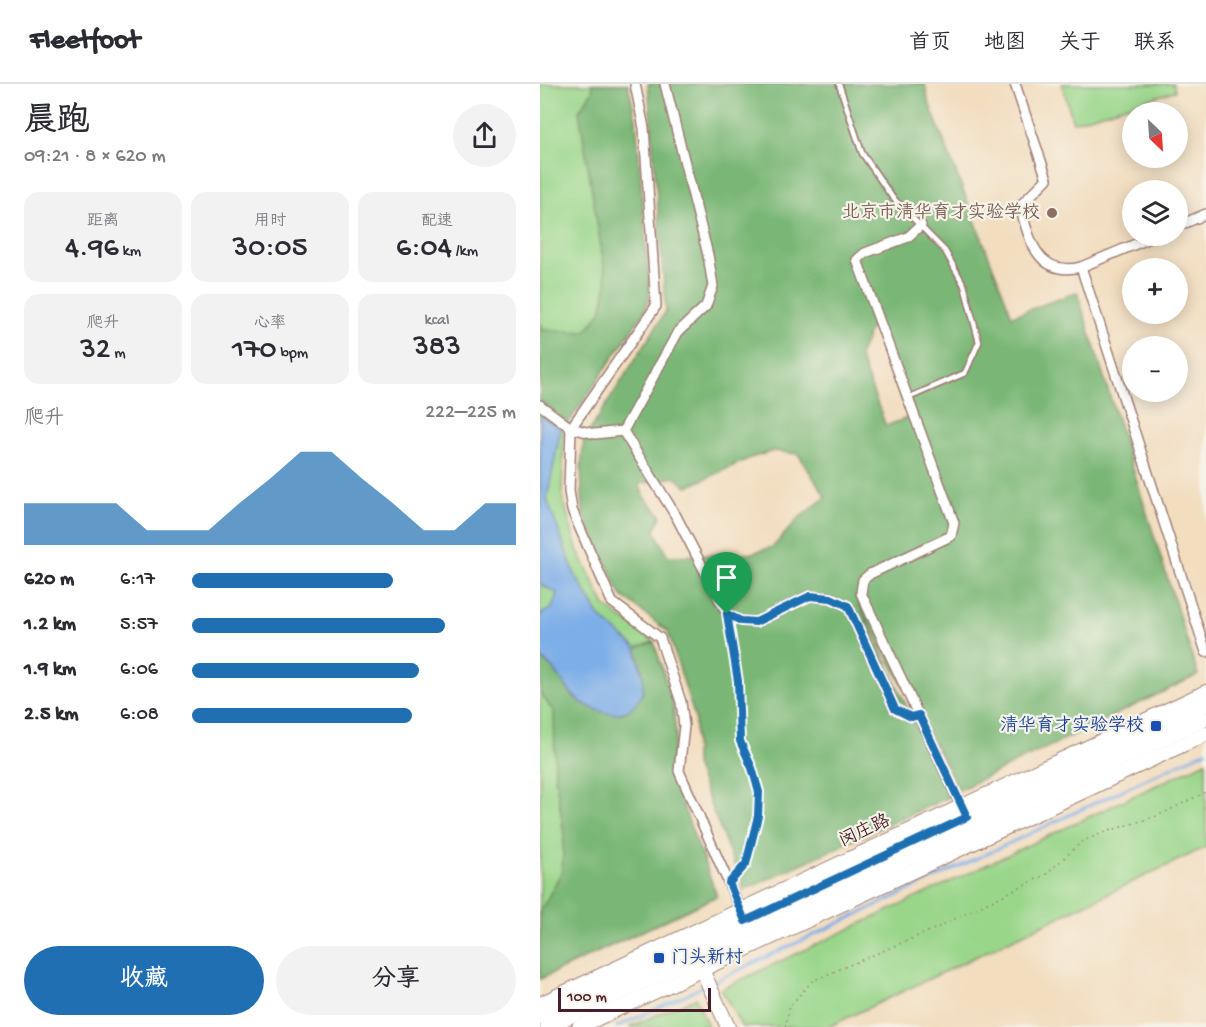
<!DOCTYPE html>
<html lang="zh">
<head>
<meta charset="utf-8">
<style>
  :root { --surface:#fff; --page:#f2f2f3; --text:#2b2b33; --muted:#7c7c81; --line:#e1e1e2; --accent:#1f6fb2 }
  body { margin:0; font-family:"Gochi Hand","LXGW WenKai TC",sans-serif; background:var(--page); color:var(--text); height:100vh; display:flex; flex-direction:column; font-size:22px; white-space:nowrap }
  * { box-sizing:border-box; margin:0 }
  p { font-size:20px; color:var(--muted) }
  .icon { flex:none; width:33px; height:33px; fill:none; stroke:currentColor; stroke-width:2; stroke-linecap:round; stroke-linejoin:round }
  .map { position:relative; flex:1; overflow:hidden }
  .sheet { display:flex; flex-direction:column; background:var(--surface); width:540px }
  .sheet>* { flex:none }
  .needle { width:39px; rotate:155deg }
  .buttons { position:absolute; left:582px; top:18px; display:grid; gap:12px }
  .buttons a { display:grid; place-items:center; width:66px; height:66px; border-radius:50%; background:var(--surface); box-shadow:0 3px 15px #0003; font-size:30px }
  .scale { position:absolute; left:18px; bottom:15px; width:153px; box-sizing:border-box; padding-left:6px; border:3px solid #4a1f2b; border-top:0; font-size:16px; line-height:21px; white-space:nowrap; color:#4a1f2b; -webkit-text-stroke:4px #f7f3e8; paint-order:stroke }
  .pin { position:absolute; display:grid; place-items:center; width:51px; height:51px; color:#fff; margin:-62px -26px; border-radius:50% 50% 50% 0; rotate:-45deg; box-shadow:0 0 6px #0007 }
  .pin .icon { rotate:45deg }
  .round { display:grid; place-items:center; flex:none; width:63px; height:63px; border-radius:32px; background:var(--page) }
  .headline { display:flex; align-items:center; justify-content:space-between; height:102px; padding:0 24px }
  h1 { font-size:33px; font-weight:600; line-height:45px }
  .metrics { display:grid; grid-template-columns:repeat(3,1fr); gap:9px; height:102px; padding:6px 24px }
  .metrics div { display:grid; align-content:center; border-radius:15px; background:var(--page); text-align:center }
  .metrics b { font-size:30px; font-weight:600 }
  .metrics small { font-size:16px; font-weight:400 }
  .metrics p { font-size:16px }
  .chart { height:168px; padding:12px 24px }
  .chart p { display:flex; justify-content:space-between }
  .chart svg { width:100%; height:108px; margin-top:6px; fill:var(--accent); opacity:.7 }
  .primary-button { display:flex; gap:12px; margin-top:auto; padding:12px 24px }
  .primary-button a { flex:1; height:69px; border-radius:36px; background:var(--accent); color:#fff; font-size:24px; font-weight:600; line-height:69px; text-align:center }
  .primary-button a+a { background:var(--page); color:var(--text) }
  ul { padding:0 24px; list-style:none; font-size:20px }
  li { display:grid; grid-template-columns:96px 72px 1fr; align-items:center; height:45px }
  li i { height:15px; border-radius:8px; background:var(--accent) }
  header { display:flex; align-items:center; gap:36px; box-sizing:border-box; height:84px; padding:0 30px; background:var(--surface); border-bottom:2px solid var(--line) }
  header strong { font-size:28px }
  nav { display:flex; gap:33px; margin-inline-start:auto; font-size:21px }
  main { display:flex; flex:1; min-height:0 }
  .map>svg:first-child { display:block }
</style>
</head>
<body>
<header>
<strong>Fleetfoot</strong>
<nav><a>首页</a><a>地图</a><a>关于</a><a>联系</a></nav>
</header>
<main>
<section class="sheet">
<div class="headline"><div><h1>晨跑</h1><p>09:21 · 8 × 620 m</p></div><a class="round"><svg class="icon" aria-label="share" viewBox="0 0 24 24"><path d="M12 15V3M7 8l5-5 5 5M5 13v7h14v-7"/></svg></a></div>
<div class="metrics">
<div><p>距离</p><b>4.96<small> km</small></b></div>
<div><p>用时</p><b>30:05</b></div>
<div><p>配速</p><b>6:04<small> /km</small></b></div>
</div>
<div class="metrics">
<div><p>爬升</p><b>32<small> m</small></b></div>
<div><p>心率</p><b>170<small> bpm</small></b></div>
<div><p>kcal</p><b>383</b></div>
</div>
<div class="chart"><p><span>爬升</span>222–225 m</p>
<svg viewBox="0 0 160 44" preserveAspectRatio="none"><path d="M0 44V27L10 27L20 27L30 27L40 38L50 38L60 38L70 27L80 17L90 6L100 6L110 17L120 27L130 38L140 38L150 27L160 27V44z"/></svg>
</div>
<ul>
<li><b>620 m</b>6:17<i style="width:62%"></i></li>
<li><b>1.2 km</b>5:57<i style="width:78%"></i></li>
<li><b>1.9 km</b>6:06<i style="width:70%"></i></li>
<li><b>2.5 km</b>6:08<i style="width:68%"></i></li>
</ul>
<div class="primary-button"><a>收藏</a><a>分享</a></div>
</section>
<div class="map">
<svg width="666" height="943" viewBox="0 0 666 943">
  <rect width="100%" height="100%" fill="#f7f3e8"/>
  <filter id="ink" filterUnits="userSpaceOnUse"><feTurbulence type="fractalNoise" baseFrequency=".0167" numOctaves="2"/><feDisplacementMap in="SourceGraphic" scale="12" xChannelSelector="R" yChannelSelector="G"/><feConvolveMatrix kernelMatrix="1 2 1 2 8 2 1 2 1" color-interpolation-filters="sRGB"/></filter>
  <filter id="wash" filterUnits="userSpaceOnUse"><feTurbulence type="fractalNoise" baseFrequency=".008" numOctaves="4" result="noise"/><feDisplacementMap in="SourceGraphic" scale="24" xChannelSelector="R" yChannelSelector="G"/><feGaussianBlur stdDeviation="1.35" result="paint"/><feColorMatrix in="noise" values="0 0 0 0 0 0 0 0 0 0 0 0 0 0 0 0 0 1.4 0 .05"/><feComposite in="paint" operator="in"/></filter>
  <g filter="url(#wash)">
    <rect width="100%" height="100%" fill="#f2ddbf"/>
    <!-- green -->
    <g fill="#99d68a" stroke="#727a5a" stroke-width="1.5">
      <path d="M0,0H88L104,228L24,345L22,411L37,465L65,522L114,558L133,621L136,654L129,686L177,812L0,895Z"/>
      <path d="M522,0H633L635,7L533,38Z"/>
      <path d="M666,678V763L288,943H202L181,905Z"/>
      <path d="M156,914L168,943H89Z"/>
    </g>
    <!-- forest -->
    <g fill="#7ab776" stroke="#626b50" stroke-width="1.5" fill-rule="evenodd">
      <path d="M53,0H88L96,35L110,212L104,228L29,338L0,316V238L4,246L45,248L61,228L67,200L39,27L52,8Z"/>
      <path d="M108,0H385L388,16L472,232L537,208L658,591L419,706L315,512L409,713L204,806L155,681V634L128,548L81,511L43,430L41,382L44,356L126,227ZM333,239L369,333L346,342L319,272ZM234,367L258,370L286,413L259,434L233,463L208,470L128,472L115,447L121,431L104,413L99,400L135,393L147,403L210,374Z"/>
      <path d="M114,558L133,621L136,654L129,686L177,812L0,895V824L4,821L22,787L24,750L15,692L14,628L0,609V574L9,579L33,612L103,592L96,564Z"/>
    </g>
    <!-- water -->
    <path fill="#7daee8" stroke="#64668a" stroke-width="1.5" d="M0,332L21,344L7,415L34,489L60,533L96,564L103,592V609C99,614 93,624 87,627C70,635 42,622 31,609C21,597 14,582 0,574V531L12,524L17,509L0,500Z"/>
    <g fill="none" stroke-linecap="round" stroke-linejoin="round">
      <!-- stream -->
      <g stroke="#7daee8" stroke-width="3">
        <path d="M173,898L666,667"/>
        <path d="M77,943L164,902"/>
      </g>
    </g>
  </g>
  <g filter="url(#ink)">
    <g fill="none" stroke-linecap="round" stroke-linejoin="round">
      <!-- lane casing -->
      <g stroke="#9e7e75" stroke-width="8">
        <g id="lane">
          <path d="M299,0L322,69L352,113L405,167L424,201L439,258L425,289L368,314"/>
          <path d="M187,530L198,597L200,657L212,684L218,708V732L205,780L190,798"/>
        </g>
      </g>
      <!-- street casing -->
      <g stroke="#9e7e75" stroke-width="12">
        <g id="street">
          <path d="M95,0L104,44L116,222L31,344L29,407L32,426L72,518L120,554L141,618L144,642L139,687L202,829"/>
          <path d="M475,0L507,95L480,122C489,154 497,194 541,183L666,568"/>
          <path d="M381,141L368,153L325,169L317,176L414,439L411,452L330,490L323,496L321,509L423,726"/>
          <path d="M638,142L666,130"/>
          <path d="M541,183L615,152"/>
          <path d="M0,321L31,344L55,350L83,347L138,248L166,222L173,202L168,171L125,0"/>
          <path d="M83,347L136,432L187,530L201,537L216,538L270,512L292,514L308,522L355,625L371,633L379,631"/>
        </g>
      </g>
      <!-- secondary casing -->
      <g stroke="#9e7e75" stroke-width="16">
        <g id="secondary">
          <path d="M158,877L188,943"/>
          <path d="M0,920L666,608"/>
          <path d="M0,933L666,621"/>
          <path d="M7,943L666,635"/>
          <path d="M39,943L666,650"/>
        </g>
      </g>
      <!-- path -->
      <path stroke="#9e7e75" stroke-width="1.5" stroke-dasharray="1.5 4.5" stroke-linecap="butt" d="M245,943L250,922L272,897L392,846L505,791L543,757L565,748L617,732L666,708"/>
      <!-- lane -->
      <use href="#lane" stroke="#fff" stroke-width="4.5"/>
      <!-- street -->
      <use href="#street" stroke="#fff" stroke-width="9"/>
      <!-- secondary -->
      <use href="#secondary" stroke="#fff" stroke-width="14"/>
    </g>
  </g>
  <g fill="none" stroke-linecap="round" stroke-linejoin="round" filter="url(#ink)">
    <!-- route casing -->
    <g stroke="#fff" stroke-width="12">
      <path id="route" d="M270,512L291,514L308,522L355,625L371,633L379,631L427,733L205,837L189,799L206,780L218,732L219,708L212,684L200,657L198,597L187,530L201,537L216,538Z"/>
    </g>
    <!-- route -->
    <use href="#route" stroke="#1f6fb2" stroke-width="8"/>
  </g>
  <!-- markers -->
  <circle fill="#8d6e63" stroke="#f7f3e8" stroke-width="2" cx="512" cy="129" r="6"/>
  <g fill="#1a4fb4" stroke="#f7f3e8" stroke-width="2">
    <rect x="610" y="636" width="12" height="12" rx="3"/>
    <rect x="113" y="868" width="12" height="12" rx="3"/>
  </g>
  <g text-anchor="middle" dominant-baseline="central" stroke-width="4.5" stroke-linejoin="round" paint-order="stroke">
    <!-- education labels -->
    <g font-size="18" fill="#785e54" stroke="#f7f3e8" text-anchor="end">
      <text x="500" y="129">北京市清华育才实验学校</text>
    </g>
    <!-- transit labels -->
    <g font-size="18" fill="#164399" stroke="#f7f3e8" text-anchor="end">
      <text x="604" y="642">清华育才实验学校</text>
      <text x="131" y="874" text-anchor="start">门头新村</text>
    </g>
    <!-- street labels -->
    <g font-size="18" fill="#4a1f2b" stroke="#f7f3e8">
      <text transform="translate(325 748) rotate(-25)">闵庄路</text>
    </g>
  </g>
</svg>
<div class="buttons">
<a><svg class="needle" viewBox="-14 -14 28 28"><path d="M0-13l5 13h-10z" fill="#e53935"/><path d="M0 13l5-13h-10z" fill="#7c7c81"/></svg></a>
<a><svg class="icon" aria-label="layers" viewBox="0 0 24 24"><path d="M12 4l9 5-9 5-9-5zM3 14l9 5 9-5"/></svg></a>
<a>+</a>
<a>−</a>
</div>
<div class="scale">100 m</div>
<div class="pin" style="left:187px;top:530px;background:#1e9e55"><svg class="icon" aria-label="arrive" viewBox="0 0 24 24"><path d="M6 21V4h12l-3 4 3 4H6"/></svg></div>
</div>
</main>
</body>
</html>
